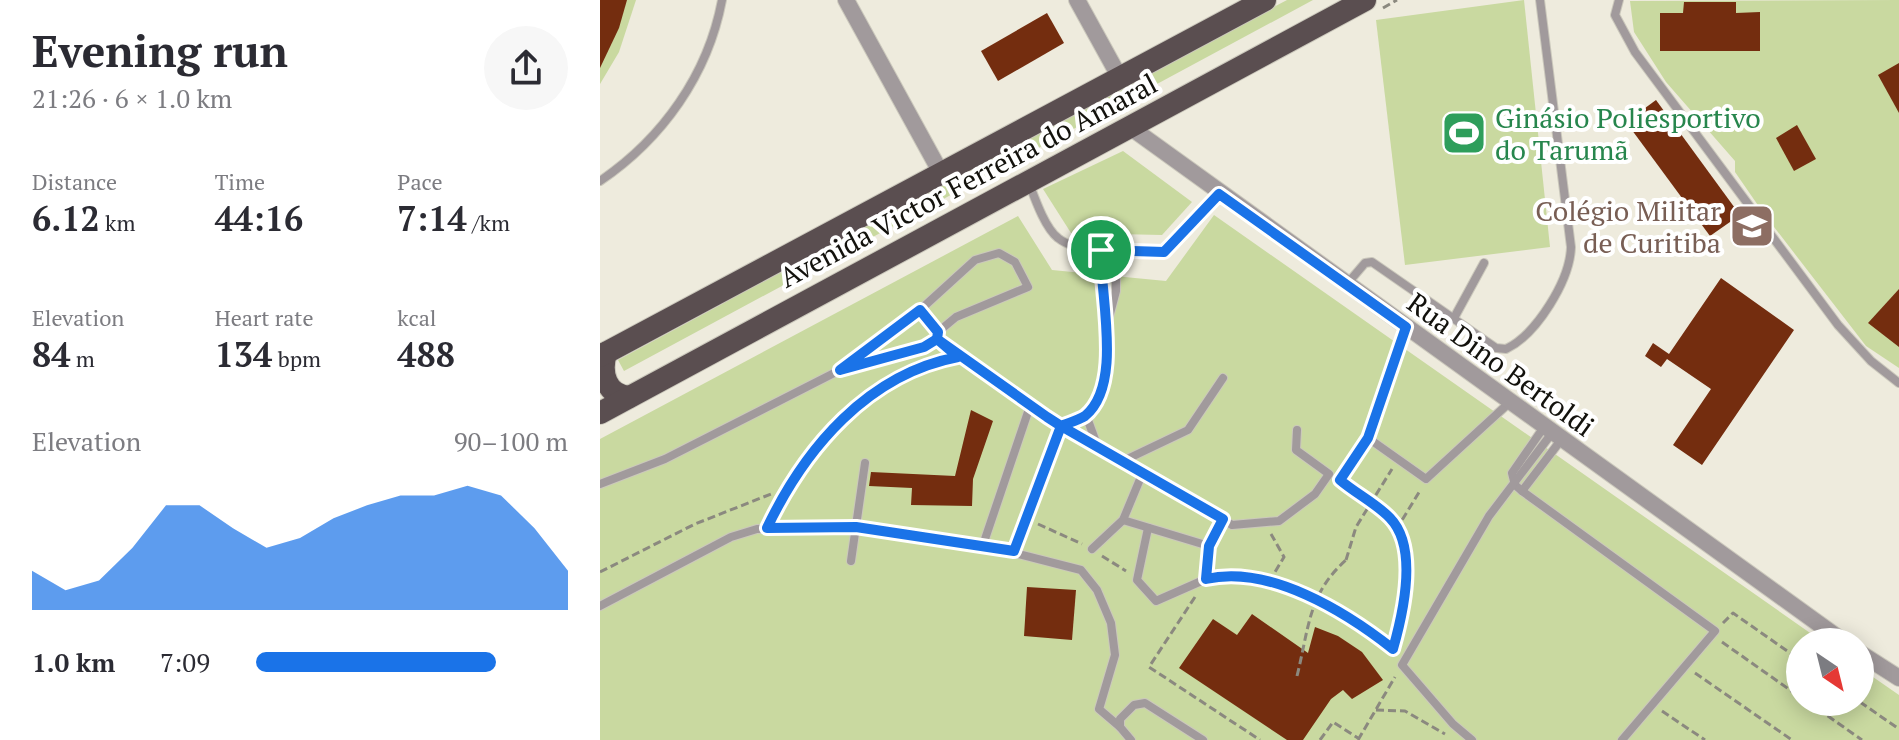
<!DOCTYPE html>
<html lang="en">
<head>
<meta charset="utf-8">
<style>
  :root { --surface:#fff; --page:#f7f7f7; --text:#2b2b33; --muted:#7c7c81; --accent:#1a73e8 }
  body { margin:0; font-family:"PT Serif",serif; background:var(--page); color:var(--text); height:100vh; display:flex; flex-direction:column; font-size:30px; white-space:nowrap }
  * { box-sizing:border-box; margin:0 }
  p { font-size:26px; color:var(--muted) }
  .icon { flex:none; width:44px; height:44px; fill:none; stroke:currentColor; stroke-width:2; stroke-linecap:round; stroke-linejoin:round }
  .map { position:relative; flex:1; overflow:hidden }
  .panel { display:flex; flex-direction:column; background:var(--surface); width:600px }
  .panel>* { flex:none }
  .needle { width:52px; rotate:145deg }
  .tools { position:absolute; left:1186px; top:628px; display:grid; gap:16px }
  .tools a { display:grid; place-items:center; width:88px; height:88px; border-radius:50%; background:var(--surface); box-shadow:0 4px 20px #0003; font-size:40px }
  .pin { position:absolute; display:grid; place-items:center; width:68px; height:68px; color:#fff; margin:-34px; border:4px solid #fff; border-radius:50%; box-shadow:0 2px 8px #0007 }
  .round { display:grid; place-items:center; flex:none; width:84px; height:84px; border-radius:42px; background:var(--page) }
  .summary { display:flex; align-items:center; justify-content:space-between; height:136px; padding:0 32px }
  h1 { font-size:44px; font-weight:700; line-height:60px }
  .metrics { display:grid; grid-template-columns:repeat(3,1fr); gap:12px; height:136px; padding:8px 32px }
  .metrics div { display:grid; align-content:center }
  .metrics b { font-size:34px; font-weight:700 }
  .metrics small { font-size:22px; font-weight:400 }
  .metrics p { font-size:22px }
  .chart { height:224px; padding:16px 32px }
  .chart p { display:flex; justify-content:space-between }
  .chart svg { width:100%; height:144px; margin-top:8px; fill:var(--accent); opacity:.7 }
  ul { padding:0 32px; list-style:none; font-size:26px }
  li { display:grid; grid-template-columns:128px 96px 1fr; align-items:center; height:60px }
  li i { height:20px; border-radius:10px; background:var(--accent) }
  main { display:flex; flex:1; min-height:0 }
  .map>svg:first-child { display:block }
</style>
</head>
<body>
<main>
<section class="panel">
<div class="summary"><div><h1>Evening run</h1><p>21:26 · 6 × 1.0 km</p></div><a class="round"><svg class="icon" aria-label="share" viewBox="0 0 24 24"><path d="M12 15V3M7 8l5-5 5 5M5 13v7h14v-7"/></svg></a></div>
<div class="metrics">
<div><p>Distance</p><b>6.12<small> km</small></b></div>
<div><p>Time</p><b>44:16</b></div>
<div><p>Pace</p><b>7:14<small> /km</small></b></div>
</div>
<div class="metrics">
<div><p>Elevation</p><b>84<small> m</small></b></div>
<div><p>Heart rate</p><b>134<small> bpm</small></b></div>
<div><p>kcal</p><b>488</b></div>
</div>
<div class="chart"><p><span>Elevation</span>90–100 m</p>
<svg viewBox="0 0 160 44" preserveAspectRatio="none"><path d="M0 44V32L10 38L20 35L30 25L40 12L50 12L60 19L70 25L80 22L90 16L100 12L110 9L120 9L130 6L140 9L150 19L160 32V44z"/></svg>
</div>
<ul>
<li><b>1.0 km</b>7:09<i style="width:77%"></i></li>
</ul>
</section>
<div class="map">
<svg width="1299" height="740" viewBox="0 0 1299 740">
  <rect width="100%" height="100%" fill="#eeebdd"/>
  <!-- green -->
  <g fill="#c9d9a0">
    <path d="M0,0H36L19,52L0,84Z"/>
    <path d="M687,0H713L24,371L18,360L122,304L168,273Z"/>
    <path d="M924,0L950,247L805,265L776,20Z"/>
    <path d="M1299,0V368L1266,346L1164,214L1135,172V161L1066,82L1034,32L1030,1Z"/>
    <path d="M523,151L592,202L562,235L471,233L443,189Z"/>
    <path d="M614,215L1223,642H1200V702H1260V668L1299,695V740H0V439L418,216L452,270L566,281Z"/>
  </g>
  <!-- building -->
  <g fill="#742d0f">
    <path d="M0,0H27L19,28L0,68Z"/>
    <path d="M1084,2H1136V13L1160,12V51H1060V13H1083Z"/>
    <path d="M447,13L464,43L398,81L381,51Z"/>
    <path d="M1299,63V113L1278,75Z"/>
    <path d="M1056,100L1140,215L1110,236L1026,122Z"/>
    <path d="M1197,125L1216,159L1194,171L1176,138Z"/>
    <path d="M1121,278L1194,330L1102,465L1073,445L1111,389L1067,359L1061,367L1045,356L1053,343L1069,354Z"/>
    <path d="M1299,289V347L1268,323Z"/>
    <path d="M371,410L393,421L373,479L372,506L311,505L312,488L269,486L271,472L355,476Z"/>
    <path d="M427,587L476,590L472,640L424,636Z"/>
    <path d="M652,614L708,653L715,627L738,636L762,652L783,680L752,699L743,690L731,699L703,740H687L579,668L613,619L637,635Z"/>
  </g>
  <g fill="none" stroke-linecap="round" stroke-linejoin="round">
    <!-- service casing -->
    <g stroke="#cbc8bc" stroke-width="10">
      <g id="service">
        <path d="M1019,0L1015,15L1035,52L1238,325L1271,361L1299,383"/>
        <path d="M0,181C62,139 108,75 122,0"/>
        <path d="M429,183C435,199 445,228 458,238C480,256 537,252 564,252L619,194"/>
        <path d="M747,284L765,263L772,262L896,348L906,349C937,334 970,280 971,247L940,0"/>
        <path d="M854,318L884,263"/>
        <path d="M508,321L516,291V251"/>
        <path d="M806,327L768,438L826,479L909,403"/>
        <path d="M337,339L461,426C468,423 479,420 485,416C524,385 499,292 501,250"/>
        <path d="M247,365L320,310L375,260L399,253L415,262L428,287L356,317L338,332"/>
        <path d="M486,415L497,445"/>
        <path d="M944,427L912,473L915,485L922,491L961,440"/>
        <path d="M523,461L632,525L679,521L715,494L729,474L696,450L697,430"/>
        <path d="M0,484L65,459L240,370L332,343L338,332L320,310"/>
        <path d="M922,491L1115,631L1022,740"/>
        <path d="M523,520L609,546"/>
        <path d="M167,528C205,448 268,374 358,357"/>
        <path d="M548,528L537,580L556,601L606,579L609,546L623,519"/>
        <path d="M383,545L481,570L497,590L511,623L515,655L499,709L520,727"/>
        <path d="M492,549L523,520L543,472"/>
        <path d="M414,551L461,426L523,461L588,430L623,378"/>
        <path d="M251,561L265,463"/>
        <path d="M0,606L131,537L157,529L256,527L383,545L430,406"/>
        <path d="M531,740L520,727V719L534,705L545,703L603,740"/>
        <path d="M872,740L853,724L802,665L889,516L952,433"/>
      </g>
    </g>
    <!-- minor casing -->
    <g stroke="#cbc8bc" stroke-width="18">
      <g id="minor">
        <path d="M246,0L341,173"/>
        <path d="M477,0L520,78"/>
        <path d="M530,127L1244,642"/>
        <path d="M1260,653L1299,678"/>
      </g>
    </g>
    <!-- trunk casing -->
    <g stroke="#cbc8bc" stroke-width="24">
      <g id="trunk">
        <path d="M6,353C0,373 6,395 29,397"/>
        <path d="M0,356L665,0"/>
        <path d="M0,413L765,0"/>
      </g>
    </g>
    <!-- path -->
    <g stroke="#8b897f" stroke-width="3" stroke-dasharray="8 4" stroke-linecap="butt">
      <path d="M783,8L797,0"/>
      <path d="M740,480L762,448"/>
      <path d="M438,524L482,544"/>
      <path d="M796,530L821,489"/>
      <path d="M502,556L526,571"/>
      <path d="M746,560L756,527L792,469"/>
      <path d="M0,572L95,524L171,494"/>
      <path d="M617,576C680,570 745,612 793,649C804,609 817,558 792,521C784,509 750,488 737,479"/>
      <path d="M669,582L684,557L671,534"/>
      <path d="M595,597L549,667L660,740"/>
      <path d="M1123,623L1133,613L1200,660"/>
      <path d="M1122,642L1200,697"/>
      <path d="M1095,673L1192,740"/>
      <path d="M1208,702L1262,740"/>
      <path d="M1260,702L1299,729"/>
      <path d="M776,710L805,711L845,734"/>
      <path d="M1062,711L1105,740"/>
      <path d="M720,740L733,722L758,738"/>
      <path d="M758,740L795,677"/>
    </g>
    <!-- service -->
    <use href="#service" stroke="#a19a9c" stroke-width="8"/>
    <!-- minor -->
    <use href="#minor" stroke="#a19a9c" stroke-width="16"/>
    <!-- trunk -->
    <use href="#trunk" stroke="#5a4e50" stroke-width="22"/>
    <!-- path-bridge -->
    <path stroke="#8b897f" stroke-width="3" stroke-dasharray="8 4" stroke-linecap="butt" d="M697,676C709,628 708,594 746,560"/>
  </g>
  <g fill="none" stroke-linecap="round" stroke-linejoin="round">
    <!-- route casing -->
    <g stroke="#fff" stroke-width="16">
      <path id="route" d="M501,250C499,292 524,384 485,416C479,420 468,423 461,426L447,417L337,339L338,332L320,310L240,370L324,347L337,339L358,357C268,374 205,448 167,528L256,527L414,551L461,426L623,519L609,546L606,579C669,564 746,612 793,649C803,614 819,548 790,518C777,504 755,493 740,480L768,438L806,327L619,194L564,252L501,250"/>
    </g>
    <!-- route -->
    <use href="#route" stroke="#1a73e8" stroke-width="10"/>
  </g>
  <!-- icons -->
  <defs>
    <g id="stadium-square" transform="scale(2.3)"><rect x="-9" y="-9" width="18" height="18" rx="4" fill="#2e9e5b" stroke="#fff"/><path d="M0-5a6.5 5 0 1 0 0 10a6.5 5 0 1 0 0-10ZM-3.5-1.8h7v3.6h-7Z" fill="#fff"/></g>
    <g id="school-square" transform="scale(2.3)"><rect x="-9" y="-9" width="18" height="18" rx="4" fill="#8d6e63" stroke="#fff"/><path d="M0-5L7-2L0 1L-7-2ZM-4 1L0 2.5L4 1V4Q0 6-4 4Z" fill="#fff"/></g>
  </defs>
  <g fill-rule="evenodd">
    <use href="#stadium-square" x="864" y="133"/>
    <use href="#school-square" x="1152" y="226"/>
  </g>
  <g text-anchor="middle" dominant-baseline="central" stroke-width="8" stroke-linejoin="round" paint-order="stroke">
    <!-- leisure labels -->
    <g font-size="28" fill="#27864d" stroke="#fff" text-anchor="start">
      <text x="895" y="117">Ginásio Poliesportivo<tspan x="895" dy="32">do Tarumã</tspan></text>
    </g>
    <!-- street labels -->
    <g font-size="28" fill="#12110c" stroke="#fff">
      <text transform="translate(368 180) rotate(-28)">Avenida Victor Ferreira do Amaral</text>
      <text transform="translate(901 364) rotate(36)">Rua Dino Bertoldi</text>
    </g>
    <!-- education labels -->
    <g font-size="28" fill="#785e54" stroke="#fff" text-anchor="end">
      <text x="1121" y="210">Colégio Militar<tspan x="1121" dy="32">de Curitiba</tspan></text>
    </g>
  </g>
</svg>
<div class="tools">
<a><svg class="needle" viewBox="-14 -14 28 28"><path d="M0-13l5 13h-10z" fill="#e53935"/><path d="M0 13l5-13h-10z" fill="#7c7c81"/></svg></a>
</div>
<div class="pin" style="left:501px;top:250px;background:#1e9e55"><svg class="icon" aria-label="arrive" viewBox="0 0 24 24"><path d="M6 21V4h12l-3 4 3 4H6"/></svg></div>
</div>
</main>
</body>
</html>
